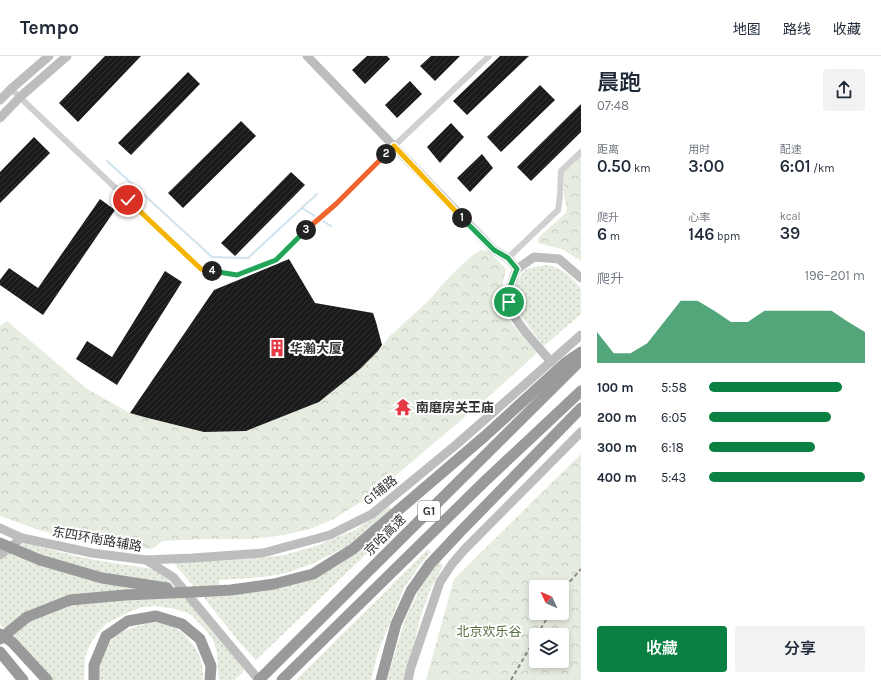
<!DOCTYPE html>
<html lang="zh">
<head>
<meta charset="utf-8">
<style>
  :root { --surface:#fff; --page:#f2f2f3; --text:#1f2937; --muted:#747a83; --line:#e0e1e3; --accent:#0b8043 }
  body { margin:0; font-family:Karla,"Noto Sans SC",sans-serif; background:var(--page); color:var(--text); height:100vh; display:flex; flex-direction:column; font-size:15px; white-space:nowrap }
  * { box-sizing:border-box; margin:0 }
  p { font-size:13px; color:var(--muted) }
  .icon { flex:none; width:22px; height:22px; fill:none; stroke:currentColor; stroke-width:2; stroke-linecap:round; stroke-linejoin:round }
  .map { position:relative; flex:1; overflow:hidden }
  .side { display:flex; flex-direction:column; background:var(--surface); width:300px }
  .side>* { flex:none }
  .needle { width:26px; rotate:314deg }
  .tools { position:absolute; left:529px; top:524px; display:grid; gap:8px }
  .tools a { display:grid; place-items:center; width:40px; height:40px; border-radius:4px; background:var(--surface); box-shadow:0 2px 6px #0003; font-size:20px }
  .pin { position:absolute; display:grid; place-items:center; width:34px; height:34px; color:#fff; margin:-17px; border:2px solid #fff; border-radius:50%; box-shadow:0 1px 4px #0007 }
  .km { position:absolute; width:20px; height:20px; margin:-10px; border-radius:50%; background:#222; color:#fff; font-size:11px; line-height:20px; text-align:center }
  .round { display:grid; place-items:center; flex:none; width:42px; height:42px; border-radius:4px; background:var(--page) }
  .headline { display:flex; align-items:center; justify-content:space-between; height:68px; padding:0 16px }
  h1 { font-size:22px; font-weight:600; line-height:30px }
  .stats { display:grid; grid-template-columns:repeat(3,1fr); gap:6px; height:68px; padding:4px 16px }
  .stats div { display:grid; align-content:center }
  .stats b { font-size:17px; font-weight:600 }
  .stats small { font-size:11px; font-weight:400 }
  .stats p { font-size:11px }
  .chart { height:112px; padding:8px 16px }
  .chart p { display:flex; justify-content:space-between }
  .chart svg { width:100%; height:72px; margin-top:4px; fill:var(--accent); opacity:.7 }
  .action { display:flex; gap:8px; margin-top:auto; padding:8px 16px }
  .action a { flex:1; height:46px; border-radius:4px; background:var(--accent); color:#fff; font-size:16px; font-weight:600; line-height:46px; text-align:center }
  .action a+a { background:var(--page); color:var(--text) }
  ul { padding:0 16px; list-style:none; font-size:13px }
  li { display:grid; grid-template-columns:64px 48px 1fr; align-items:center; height:30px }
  li i { height:10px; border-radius:5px; background:var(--accent) }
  header { display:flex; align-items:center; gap:24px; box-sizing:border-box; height:56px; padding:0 20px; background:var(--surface); border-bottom:1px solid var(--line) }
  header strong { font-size:19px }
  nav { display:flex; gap:22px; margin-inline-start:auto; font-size:14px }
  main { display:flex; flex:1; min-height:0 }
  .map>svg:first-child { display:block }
</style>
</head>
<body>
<header>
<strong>Tempo</strong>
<nav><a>地图</a><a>路线</a><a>收藏</a></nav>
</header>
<main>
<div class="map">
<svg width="581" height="624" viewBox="0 0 581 624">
  <defs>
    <pattern id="grass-dots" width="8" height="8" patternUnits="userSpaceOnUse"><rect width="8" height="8" fill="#e6ecdf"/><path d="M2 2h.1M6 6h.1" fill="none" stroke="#c6cbc0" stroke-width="1.8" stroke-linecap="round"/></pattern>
    <pattern id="park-crowns" width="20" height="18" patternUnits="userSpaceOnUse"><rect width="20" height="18" fill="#e6ecdf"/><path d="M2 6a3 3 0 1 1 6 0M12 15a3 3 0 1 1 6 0" fill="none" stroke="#c6cbc0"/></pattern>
    <pattern id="building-hatch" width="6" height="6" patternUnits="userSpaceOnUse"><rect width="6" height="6" fill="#1a1a1a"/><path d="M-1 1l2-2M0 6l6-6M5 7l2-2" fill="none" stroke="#333"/></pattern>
  </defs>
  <rect width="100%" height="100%" fill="#fff"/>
  <!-- grass -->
  <g fill="url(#grass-dots)">
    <path d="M547,209C565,213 569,219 581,232V258L544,290L515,253L513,244V236L516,226L524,215L529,212Z"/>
    <path d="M388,450L392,455L347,490L312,508L286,517L263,521L219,524L220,537L326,515L350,502L372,485L400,461L402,464L360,504L256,604L240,587L205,543L176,510L175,508L176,506L263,502L284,499L316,490L355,474Z"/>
    <path d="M25,487L80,501L113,507L153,513L164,519L186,543L244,613L243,616L235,624H219L217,596L213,584L206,574L190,558L176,553L156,550L143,551L131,555L107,567L97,578L91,587L85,601L84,624H51L19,586L0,568V504L8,498Z"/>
    <path d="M428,493L431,496L420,509L404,532L378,596L371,624H296Z"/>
    <path d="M439,505L443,510L431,532L421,559L405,624H387L397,590L406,561L422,529Z"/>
    <path d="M154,565C159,567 167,567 172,569C175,571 177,573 180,575C194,586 205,605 203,624H100L98,613L103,594L117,578L132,572Z"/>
  </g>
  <!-- park -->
  <g fill="url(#park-crowns)" fill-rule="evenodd">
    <path d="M581,100V205L562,193L538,187L539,181L566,157L567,152L564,140V116Z"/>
    <path d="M481,194L489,195L506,213L501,235L502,251L505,260L537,297L486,343L374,438L332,464L310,473L284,479L252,483H205L162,485L154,492L149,493L79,484L39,474L0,460V270L7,265L87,333L130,357L144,361L204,376L246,375L319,346L360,313L378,295L390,280L427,246L452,218L474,198Z"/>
    <path d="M581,398V624H426L454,523ZM536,531H562V557H536ZM536,579H562V605H536Z"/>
  </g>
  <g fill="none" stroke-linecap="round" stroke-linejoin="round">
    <!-- stream -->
    <g stroke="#cfe2ee" stroke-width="2">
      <path d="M107,105L212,201L248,202L317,138"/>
      <path d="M302,152L331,170"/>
    </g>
  </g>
  <!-- building -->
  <g fill="url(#building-hatch)">
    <path d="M105,0H141L78,66L59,47Z"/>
    <path d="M367,0H387L390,3L365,28L352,14Z"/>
    <path d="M431,0H460L435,25L420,10Z"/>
    <path d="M500,0H529L467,59L453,45Z"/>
    <path d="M188,16L200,28L131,99L118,87Z"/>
    <path d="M410,25L422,38L397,62L385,49Z"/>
    <path d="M540,29L555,44L501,96L487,81Z"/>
    <path d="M581,48V76L531,125L517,111Z"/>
    <path d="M241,65L256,80L183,152L168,137Z"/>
    <path d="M451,67L464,81L440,107L427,91Z"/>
    <path d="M34,81L50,97L0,147V116Z"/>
    <path d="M482,98L493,112L470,136L457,122Z"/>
    <path d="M291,116L305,129L235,200L221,187Z"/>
    <path d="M100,143L115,154L43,259L0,229V224L9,212L38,232Z"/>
    <path d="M289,203L315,247L373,257L376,266L382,289L378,295L360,313L319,346L246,375L204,376L144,361L130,357L214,234Z"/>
    <path d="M165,215L182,226L117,329L76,303L87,285L112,301Z"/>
  </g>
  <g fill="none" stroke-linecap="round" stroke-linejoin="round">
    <!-- street -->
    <g stroke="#d0d0d0" stroke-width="6">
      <path d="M11,33L201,213L237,219L276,204L309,172L336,148L394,90L489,0"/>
      <path d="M508,202L558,154L560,139L561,115L581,96"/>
    </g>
    <!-- secondary -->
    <g stroke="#bdbdbd" stroke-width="9">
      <path d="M307,0L494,194L508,202L517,213L534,201L559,203L581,222"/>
      <path d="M0,44L11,33L49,0"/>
      <path d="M0,62L20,41L67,0"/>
      <path d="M517,213C513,223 508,234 509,246C510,263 540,292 551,306"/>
      <path d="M0,472L22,482L92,497L146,504L173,521L259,624"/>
      <path d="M0,499L22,482"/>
      <path d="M146,504L193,502L263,497L330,479L372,458L457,388L581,279"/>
      <path d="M408,624L411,611L440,526L452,508L464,494L581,376"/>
    </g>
    <!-- highway -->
    <g stroke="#9a9a9a" stroke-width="11">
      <path d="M193,536L231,534L274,528L313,518L353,493L485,380L565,307L581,296"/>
      <path d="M0,578L12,586L47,624"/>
      <path d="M0,596L23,624"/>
      <path d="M94,624V609L106,580L128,565L156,560L182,568L200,583L211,610L210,624"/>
      <path d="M259,624L581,304"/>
      <path d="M282,624L484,426L581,335"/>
      <path d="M381,624L396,568L411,535L430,508L461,475L581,352"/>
    </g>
    <!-- rail -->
    <g stroke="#888" stroke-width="2" stroke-dasharray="4 3" stroke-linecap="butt">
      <path d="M562,537L565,531L581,513"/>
      <path d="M537,579L550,557"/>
      <path d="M511,624L536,581"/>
    </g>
    <!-- highway-bridge -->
    <g stroke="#9a9a9a" stroke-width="11">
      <path d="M0,487L40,504L102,522L167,532"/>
      <path d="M0,583L27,561L70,544L125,539L193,536"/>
    </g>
  </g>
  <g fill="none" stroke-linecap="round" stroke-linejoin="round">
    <!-- split-1 casing -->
    <g stroke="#fff" stroke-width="8">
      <path id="split-1" d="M462,162L494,194L508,202L517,213L510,231L509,246"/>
    </g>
    <!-- split-2 casing -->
    <g stroke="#fff" stroke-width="8">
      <path id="split-2" d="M386,98L394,90L462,162"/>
    </g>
    <!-- split-3 casing -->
    <g stroke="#fff" stroke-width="8">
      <path id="split-3" d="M306,174L336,148L386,98"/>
    </g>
    <!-- split-4 casing -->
    <g stroke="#fff" stroke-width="8">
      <path id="split-4" d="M212,215L237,219L276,204L306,174"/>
    </g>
    <!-- split-5 casing -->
    <g stroke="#fff" stroke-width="8">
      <path id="split-5" d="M128,144L201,213L212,215"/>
    </g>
    <!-- split-1 -->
    <use href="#split-1" stroke="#22a559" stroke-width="5"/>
    <!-- split-2 -->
    <use href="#split-2" stroke="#f5b400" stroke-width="5"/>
    <!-- split-3 -->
    <use href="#split-3" stroke="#f0652b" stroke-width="5"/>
    <!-- split-4 -->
    <use href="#split-4" stroke="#22a559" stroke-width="5"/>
    <!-- split-5 -->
    <use href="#split-5" stroke="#f5b400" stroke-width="5"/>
  </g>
  <!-- icons -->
  <defs>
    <g id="building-bare" transform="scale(1.38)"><path d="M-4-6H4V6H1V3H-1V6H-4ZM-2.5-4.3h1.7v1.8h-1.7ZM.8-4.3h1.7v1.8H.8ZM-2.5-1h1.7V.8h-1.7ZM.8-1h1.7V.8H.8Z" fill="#e63946" stroke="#fff" stroke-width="2.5" paint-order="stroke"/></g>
    <g id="temple-bare" transform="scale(1.38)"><path d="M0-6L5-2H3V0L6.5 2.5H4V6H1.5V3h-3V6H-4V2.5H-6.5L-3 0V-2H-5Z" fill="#e63946" stroke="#fff" stroke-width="2.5" paint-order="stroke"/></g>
  </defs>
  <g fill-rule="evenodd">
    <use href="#building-bare" x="277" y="292"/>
    <use href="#temple-bare" x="403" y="351"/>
  </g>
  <g text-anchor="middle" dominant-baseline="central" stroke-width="4" stroke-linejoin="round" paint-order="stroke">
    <!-- shield labels -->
    <rect fill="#fff" stroke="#707070" stroke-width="1" x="418" y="445" width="22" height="20" rx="3"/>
    <g font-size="12" font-weight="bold" fill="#333">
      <text x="429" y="455">G1</text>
    </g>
    <!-- poi labels -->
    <g font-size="13" font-weight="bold" fill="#333" stroke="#fff" text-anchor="start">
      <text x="290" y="292">华瀚大厦</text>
      <text x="416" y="351">南磨房关王庙</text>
    </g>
    <!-- street labels -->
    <g font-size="13" fill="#333" stroke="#fff">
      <text transform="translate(380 434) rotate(-38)">G1辅路</text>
      <text transform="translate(385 479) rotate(-45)">京哈高速</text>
      <text transform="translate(97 483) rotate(10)">东四环南路辅路</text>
    </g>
    <!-- park labels -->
    <g font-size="13" fill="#56703f" stroke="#fff">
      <text x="489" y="575">北京欢乐谷</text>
    </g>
  </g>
</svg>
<div class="tools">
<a><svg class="needle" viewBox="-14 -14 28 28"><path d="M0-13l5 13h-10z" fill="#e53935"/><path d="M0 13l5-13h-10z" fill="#747a83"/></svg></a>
<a><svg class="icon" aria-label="layers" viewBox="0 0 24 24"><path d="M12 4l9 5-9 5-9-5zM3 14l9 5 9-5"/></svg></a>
</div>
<div class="pin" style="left:509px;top:246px;background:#1e9e55"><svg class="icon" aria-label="arrive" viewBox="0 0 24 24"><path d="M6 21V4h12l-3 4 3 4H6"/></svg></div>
<div class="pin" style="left:128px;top:144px;background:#d93025"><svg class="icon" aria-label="check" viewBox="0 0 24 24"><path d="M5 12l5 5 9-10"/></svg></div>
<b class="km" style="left:462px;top:162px">1</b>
<b class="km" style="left:386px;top:98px">2</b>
<b class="km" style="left:306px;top:174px">3</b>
<b class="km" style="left:212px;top:215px">4</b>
</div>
<section class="side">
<div class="headline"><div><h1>晨跑</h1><p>07:48</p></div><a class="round"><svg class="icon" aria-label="share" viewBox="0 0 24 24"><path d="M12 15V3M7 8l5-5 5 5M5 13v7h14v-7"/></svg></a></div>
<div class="stats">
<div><p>距离</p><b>0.50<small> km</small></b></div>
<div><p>用时</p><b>3:00</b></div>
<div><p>配速</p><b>6:01<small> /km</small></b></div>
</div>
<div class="stats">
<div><p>爬升</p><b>6<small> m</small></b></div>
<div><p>心率</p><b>146<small> bpm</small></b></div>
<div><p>kcal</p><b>39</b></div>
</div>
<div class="chart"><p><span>爬升</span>196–201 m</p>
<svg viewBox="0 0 160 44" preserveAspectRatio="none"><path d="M0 44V25L10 38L20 38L30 32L40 19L50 6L60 6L70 12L80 19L90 19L100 12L110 12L120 12L130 12L140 12L150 19L160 25V44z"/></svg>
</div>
<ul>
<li><b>100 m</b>5:58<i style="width:85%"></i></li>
<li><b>200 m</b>6:05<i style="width:78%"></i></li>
<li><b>300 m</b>6:18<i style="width:68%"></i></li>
<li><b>400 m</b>5:43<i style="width:100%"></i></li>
</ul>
<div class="action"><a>收藏</a><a>分享</a></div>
</section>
</main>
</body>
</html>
